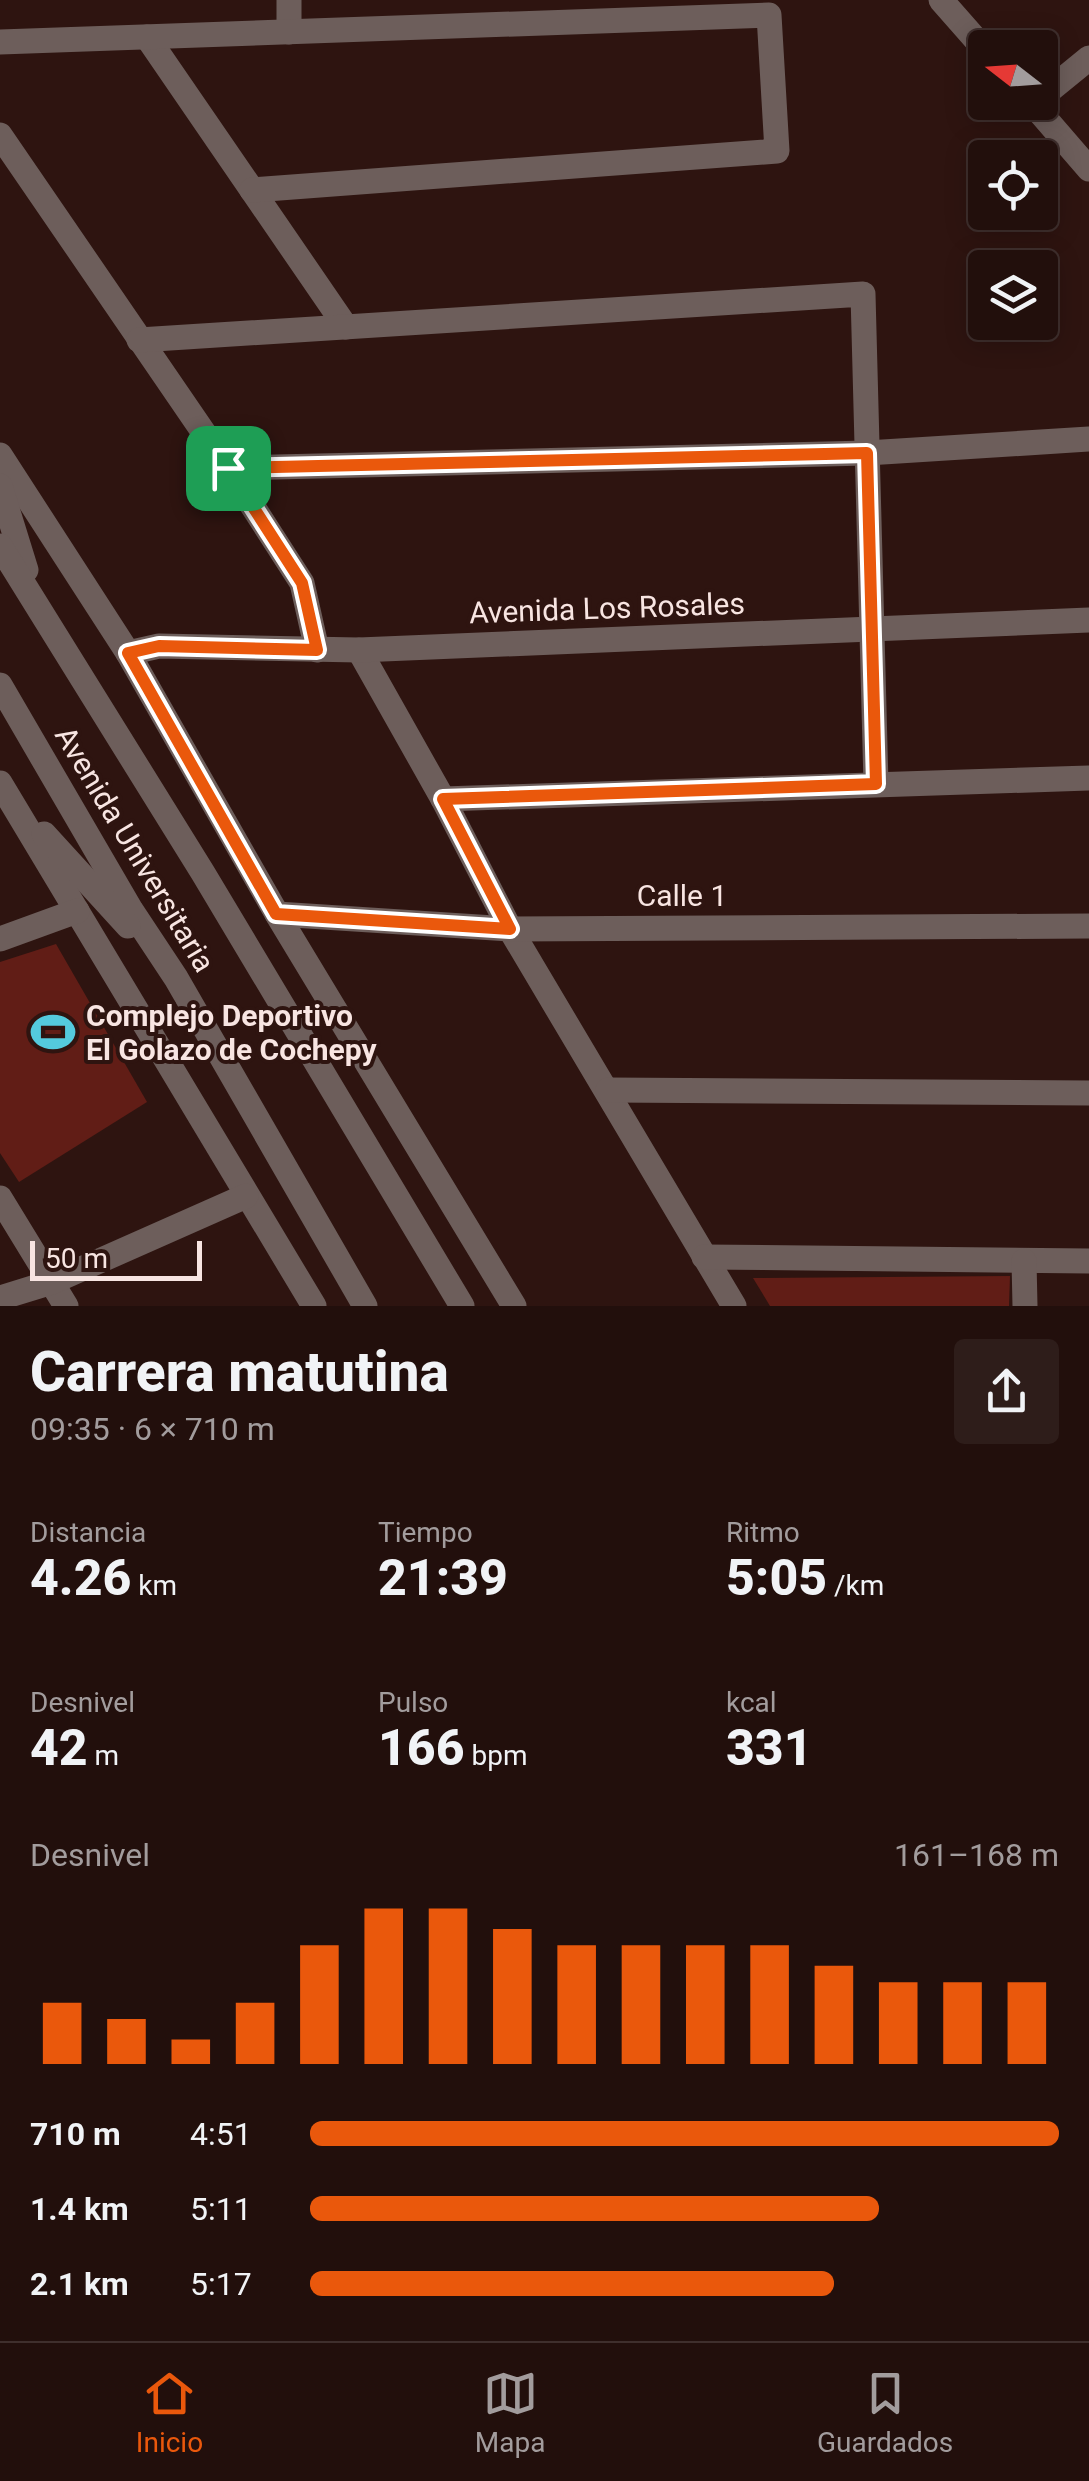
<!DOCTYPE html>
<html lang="es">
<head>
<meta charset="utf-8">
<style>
  :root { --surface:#220f0c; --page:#2e1d1a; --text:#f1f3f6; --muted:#a29c9d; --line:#3f2f2d; --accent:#ea580c }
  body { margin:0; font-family:Roboto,sans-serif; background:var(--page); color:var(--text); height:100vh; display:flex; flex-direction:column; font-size:38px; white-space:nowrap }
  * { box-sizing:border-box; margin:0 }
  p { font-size:32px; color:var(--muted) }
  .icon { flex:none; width:55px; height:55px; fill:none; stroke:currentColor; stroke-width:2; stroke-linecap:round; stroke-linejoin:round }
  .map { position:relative; height:1306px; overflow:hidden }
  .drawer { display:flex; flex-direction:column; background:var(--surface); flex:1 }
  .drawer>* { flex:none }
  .needle { width:65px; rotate:287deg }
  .controls { position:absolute; left:968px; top:30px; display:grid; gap:20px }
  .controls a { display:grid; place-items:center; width:90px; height:90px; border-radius:10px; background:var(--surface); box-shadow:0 5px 25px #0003,0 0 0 2px var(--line); font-size:50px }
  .scale { position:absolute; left:30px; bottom:25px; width:172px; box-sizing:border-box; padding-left:10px; border:5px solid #f8e5e2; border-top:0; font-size:28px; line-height:35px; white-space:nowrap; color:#f8e5e2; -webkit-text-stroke:8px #2e1410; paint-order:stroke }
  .pin { position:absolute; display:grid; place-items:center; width:85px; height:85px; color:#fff; margin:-42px; border-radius:20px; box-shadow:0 5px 15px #0006 }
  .round { display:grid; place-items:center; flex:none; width:105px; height:105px; border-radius:10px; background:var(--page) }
  .summary { display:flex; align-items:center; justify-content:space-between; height:170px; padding:0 30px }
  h1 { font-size:55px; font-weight:800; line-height:75px }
  .figures { display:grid; grid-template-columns:repeat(3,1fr); gap:15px; height:170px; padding:10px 30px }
  .figures div { display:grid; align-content:center }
  .figures b { font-size:50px; font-weight:800 }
  .figures small { font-size:28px; font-weight:400 }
  .figures p { font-size:28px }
  .chart { height:280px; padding:20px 30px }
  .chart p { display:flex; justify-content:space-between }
  .chart svg { width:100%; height:180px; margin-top:10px; stroke:var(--accent); stroke-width:6 }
  ul { padding:0 30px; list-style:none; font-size:32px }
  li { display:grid; grid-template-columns:160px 120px 1fr; align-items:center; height:75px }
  li i { height:25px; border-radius:12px; background:var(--accent) }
  .dock { display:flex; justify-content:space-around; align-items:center; height:140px; border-top:2px solid var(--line); background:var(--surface); font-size:28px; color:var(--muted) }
  .dock a { display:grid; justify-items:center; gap:5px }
  .dock .active { color:var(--accent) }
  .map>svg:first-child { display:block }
</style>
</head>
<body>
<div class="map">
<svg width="1089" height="1306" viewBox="0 0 1089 1306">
  <rect width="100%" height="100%" fill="#2e1410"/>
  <!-- green -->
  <g fill="#611d16">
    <path d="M56,944L147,1102L19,1182L0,1153V962Z"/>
    <path d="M1010,1276L1009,1306H770L753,1278Z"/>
  </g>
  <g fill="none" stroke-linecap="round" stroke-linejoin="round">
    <!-- minor -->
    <g stroke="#6d5e5b" stroke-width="25">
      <path d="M289,0V32"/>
      <path d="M941,0L985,50"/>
      <path d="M147,37L346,327"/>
      <path d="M0,42L769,15L777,151L252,190"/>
      <path d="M1040,98L1089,58"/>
      <path d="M1031,102L1089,169"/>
      <path d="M0,135L228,468L302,583L317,650"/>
      <path d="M139,340L863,294L876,784"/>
      <path d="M0,455L128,653L277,914L514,1306"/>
      <path d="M228,468L867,453L1089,439"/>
      <path d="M0,486L26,570"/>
      <path d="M0,546L203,873L462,1306"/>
      <path d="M359,650L443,799L510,929L734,1306"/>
      <path d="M128,653L159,646L359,650L1089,620"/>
      <path d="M0,685L131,910L176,978L365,1306"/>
      <path d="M0,783L314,1306"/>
      <path d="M443,799L1089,778"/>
      <path d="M44,834L128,926"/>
      <path d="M277,914L510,929L1089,926"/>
      <path d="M0,939L77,911"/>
      <path d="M608,1090L1089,1093"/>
      <path d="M0,1198L66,1306"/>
      <path d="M704,1257L1089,1261"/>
      <path d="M1024,1261L1025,1306"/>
      <path d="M0,1298L52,1282L246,1196"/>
    </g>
  </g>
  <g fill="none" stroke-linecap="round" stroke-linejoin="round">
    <!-- route casing -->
    <g stroke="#fff" stroke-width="20">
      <path id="route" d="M867,453L876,784L443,799L510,929L276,914L128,653L159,646L317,650L302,583L228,468Z"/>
    </g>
    <!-- route -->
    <use href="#route" stroke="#ea580c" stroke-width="12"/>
  </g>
  <!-- icons -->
  <defs>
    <g id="stadium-bare" transform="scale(3.45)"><path d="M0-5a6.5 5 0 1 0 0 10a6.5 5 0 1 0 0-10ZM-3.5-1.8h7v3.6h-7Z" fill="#54cadd" stroke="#2e1410" stroke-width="2.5" paint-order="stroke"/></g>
  </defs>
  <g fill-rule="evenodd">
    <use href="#stadium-bare" x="53" y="1032"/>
  </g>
  <g text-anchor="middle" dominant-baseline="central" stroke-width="8" stroke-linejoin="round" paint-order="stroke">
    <!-- street labels -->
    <g font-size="30" fill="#f8e5e2" stroke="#2e1410">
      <text transform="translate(607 608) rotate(-2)">Avenida Los Rosales</text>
      <text transform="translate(135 849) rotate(59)">Avenida Universitaria</text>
      <text x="682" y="895">Calle 1</text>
    </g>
    <!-- poi labels -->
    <g font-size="30" font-weight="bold" fill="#f8e5e2" stroke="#2e1410" text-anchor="start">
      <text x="86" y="1015">Complejo Deportivo<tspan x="86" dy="34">El Golazo de Cochepy</tspan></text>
    </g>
  </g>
</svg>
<div class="controls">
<a><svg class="needle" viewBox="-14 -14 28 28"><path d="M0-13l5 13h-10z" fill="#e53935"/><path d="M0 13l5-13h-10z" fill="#a29c9d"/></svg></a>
<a><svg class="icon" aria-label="locate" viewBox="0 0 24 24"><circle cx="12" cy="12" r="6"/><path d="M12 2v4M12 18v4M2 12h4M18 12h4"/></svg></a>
<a><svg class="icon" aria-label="layers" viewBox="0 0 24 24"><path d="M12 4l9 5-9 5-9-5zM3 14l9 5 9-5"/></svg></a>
</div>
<div class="scale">50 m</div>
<div class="pin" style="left:228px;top:468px;background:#1e9e55"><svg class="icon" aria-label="arrive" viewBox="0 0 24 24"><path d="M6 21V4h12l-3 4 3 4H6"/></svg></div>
</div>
<section class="drawer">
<div class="summary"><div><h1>Carrera matutina</h1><p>09:35 · 6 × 710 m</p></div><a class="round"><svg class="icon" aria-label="share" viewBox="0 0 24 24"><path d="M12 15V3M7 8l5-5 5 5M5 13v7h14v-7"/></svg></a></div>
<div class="figures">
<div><p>Distancia</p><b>4.26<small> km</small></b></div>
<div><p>Tiempo</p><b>21:39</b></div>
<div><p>Ritmo</p><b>5:05<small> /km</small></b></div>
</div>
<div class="figures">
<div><p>Desnivel</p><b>42<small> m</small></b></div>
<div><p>Pulso</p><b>166<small> bpm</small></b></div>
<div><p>kcal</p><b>331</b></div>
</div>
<div class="chart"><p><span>Desnivel</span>161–168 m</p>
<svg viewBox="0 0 160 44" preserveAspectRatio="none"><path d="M5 44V29M15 44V33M25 44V38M35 44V29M45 44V15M55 44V6M65 44V6M75 44V11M85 44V15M95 44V15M105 44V15M115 44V15M125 44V20M135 44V24M145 44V24M155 44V24"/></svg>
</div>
<ul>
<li><b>710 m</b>4:51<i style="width:100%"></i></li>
<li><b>1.4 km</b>5:11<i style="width:76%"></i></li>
<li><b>2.1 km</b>5:17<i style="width:70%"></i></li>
</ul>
</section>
<nav class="dock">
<a class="active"><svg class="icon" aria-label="home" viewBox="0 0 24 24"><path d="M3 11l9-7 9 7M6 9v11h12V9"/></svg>Inicio</a>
<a><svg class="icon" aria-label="map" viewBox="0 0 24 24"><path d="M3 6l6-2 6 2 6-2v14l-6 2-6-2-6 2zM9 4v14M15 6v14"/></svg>Mapa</a>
<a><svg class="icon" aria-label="saved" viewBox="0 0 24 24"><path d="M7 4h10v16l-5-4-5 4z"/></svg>Guardados</a>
</nav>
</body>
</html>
